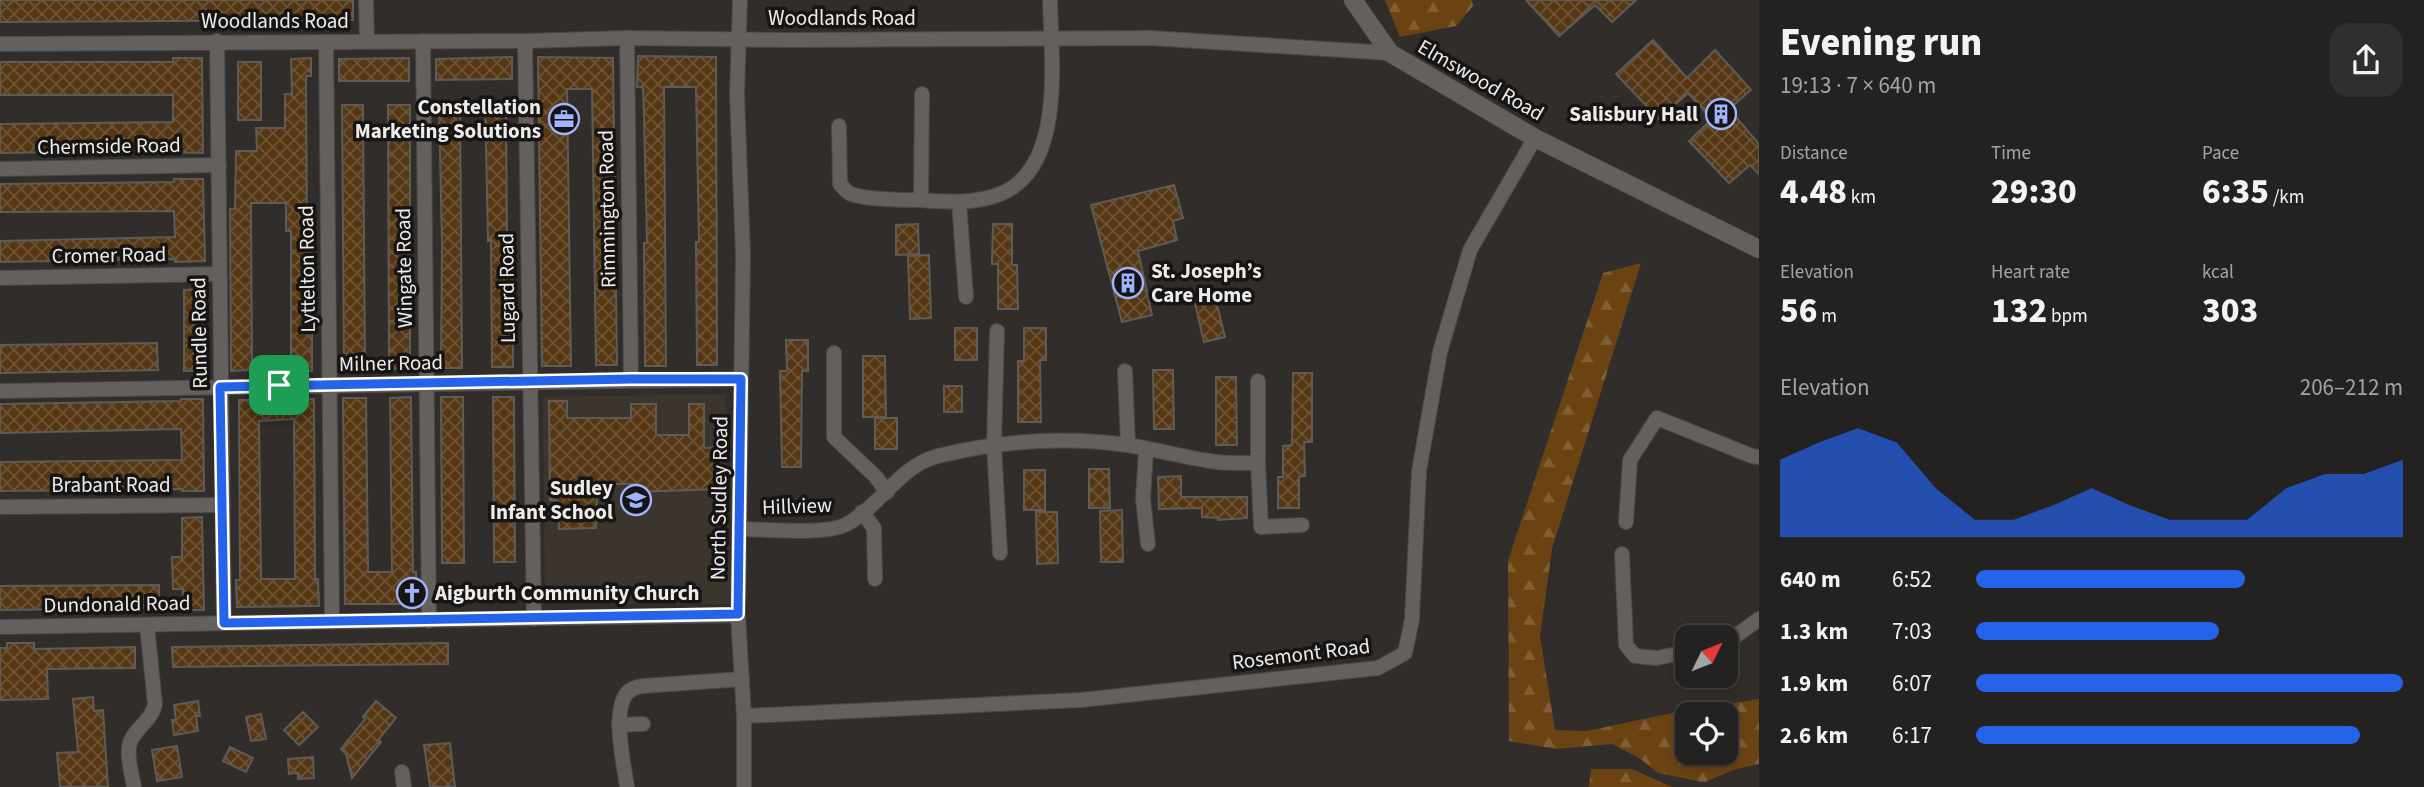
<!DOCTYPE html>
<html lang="en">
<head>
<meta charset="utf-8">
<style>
  :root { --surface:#242220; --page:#302f2d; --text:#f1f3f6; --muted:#a3a4a5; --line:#413f3e; --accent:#2563eb }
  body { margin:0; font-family:"Source Sans 3",sans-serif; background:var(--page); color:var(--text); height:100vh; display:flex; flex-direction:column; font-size:26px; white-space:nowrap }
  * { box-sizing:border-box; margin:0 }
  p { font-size:23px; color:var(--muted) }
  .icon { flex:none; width:38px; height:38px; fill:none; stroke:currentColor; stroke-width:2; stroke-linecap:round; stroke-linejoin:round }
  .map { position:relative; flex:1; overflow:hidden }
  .details { display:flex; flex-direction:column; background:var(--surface); width:665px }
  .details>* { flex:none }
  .needle { width:46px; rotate:47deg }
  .fabs { position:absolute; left:1675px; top:625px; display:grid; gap:14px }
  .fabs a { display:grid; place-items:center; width:63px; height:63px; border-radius:14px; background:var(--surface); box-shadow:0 4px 10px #0003,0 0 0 2px var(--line); font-size:35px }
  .pin { position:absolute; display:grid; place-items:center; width:60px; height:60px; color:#fff; margin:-30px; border-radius:14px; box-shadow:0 4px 10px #0006 }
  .round { display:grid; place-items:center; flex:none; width:74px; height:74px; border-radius:21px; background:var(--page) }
  .head { display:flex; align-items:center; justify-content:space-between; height:119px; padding:0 21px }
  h1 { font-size:38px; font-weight:800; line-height:52px }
  .figures { display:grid; grid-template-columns:repeat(3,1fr); gap:10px; height:119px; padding:7px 21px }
  .figures div { display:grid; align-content:center }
  .figures b { font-size:35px; font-weight:800 }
  .figures small { font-size:19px; font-weight:400 }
  .figures p { font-size:19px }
  .chart { height:196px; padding:14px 21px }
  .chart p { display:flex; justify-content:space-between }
  .chart svg { width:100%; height:126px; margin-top:7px; fill:var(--accent); opacity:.7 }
  ul { padding:0 21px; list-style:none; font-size:23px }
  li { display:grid; grid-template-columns:112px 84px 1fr; align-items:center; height:52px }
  li i { height:18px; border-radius:9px; background:var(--accent) }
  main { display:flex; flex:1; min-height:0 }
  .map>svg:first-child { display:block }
</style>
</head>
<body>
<main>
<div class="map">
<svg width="1759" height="787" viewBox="0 0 1759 787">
  <defs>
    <pattern id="forest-firs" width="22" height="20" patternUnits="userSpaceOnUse" patternTransform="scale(1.75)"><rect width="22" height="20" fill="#6b4312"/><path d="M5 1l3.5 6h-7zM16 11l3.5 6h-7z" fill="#805e35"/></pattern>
    <pattern id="building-cross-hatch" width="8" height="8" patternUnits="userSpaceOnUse" patternTransform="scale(1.75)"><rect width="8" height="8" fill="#553714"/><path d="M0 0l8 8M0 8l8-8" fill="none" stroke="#6e5436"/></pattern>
  </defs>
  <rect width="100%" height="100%" fill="#302d2a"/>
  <!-- built -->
  <path fill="#3c352d" d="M726,394L730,604H545L543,397Z"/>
  <!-- forest -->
  <g fill="url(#forest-firs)" fill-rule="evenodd">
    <path d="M1385,0H1472L1473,6L1456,26L1400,37Z"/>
    <path d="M1641,263L1552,549L1540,636L1555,730L1587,731L1677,712L1759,699V764L1736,769L1705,782L1697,781L1658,773L1639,758L1612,744L1556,749L1509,741L1508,561L1603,273ZM1726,714V752H1687V714Z"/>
    <path d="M1591,769H1632L1672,787H1589Z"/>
  </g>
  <!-- building -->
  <g fill="url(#building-cross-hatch)" stroke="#5f5b58" stroke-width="2" fill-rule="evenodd">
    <path d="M0,0H353V20L0,22Z"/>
    <path d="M1526,0H1636L1612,22L1595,5L1559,36Z"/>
    <path d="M1653,40L1687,78L1715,50L1751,90L1729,109L1759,144V174L1750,165L1729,183L1689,141L1712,119L1688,93L1659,119L1616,74Z"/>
    <path d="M638,56L716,57L717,365H697L696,242H699L696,87H664L666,366H645L644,243H647L644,117L643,87H637Z"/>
    <path d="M512,57V79L436,80V59Z"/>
    <path d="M538,57L613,58L617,365H596L592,89H567L571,366H542Z"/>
    <path d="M173,58H202L203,153L133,151L0,153V124L173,122V95H0V62H173Z"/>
    <path d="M311,58V76H306L307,234H312V371H291V231H286V203H251L252,370L231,371L230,209H235L236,151H257L256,128H285V94H292L291,59Z"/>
    <path d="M409,58V81H339V59Z"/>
    <rect x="238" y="62" width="23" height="58"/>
    <path d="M485,104H506L507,244H512L513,367H492L491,240L488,241Z"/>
    <path d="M342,105H363L365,369H344Z"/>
    <path d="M388,105H410V369H389Z"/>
    <path d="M439,105H460L462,368H441L442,244Z"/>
    <path d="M174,179H203L205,261L175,262V259L0,262V241L175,237L174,211L0,212V184L174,182Z"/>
    <path d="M1174,185L1183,218L1173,221L1177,240L1138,251L1152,315L1122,322L1091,205Z"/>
    <path d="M918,224L919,254L896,255V225Z"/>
    <path d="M993,224H1012V265H1017L1018,309H998V264H992Z"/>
    <path d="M929,255L931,318L910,319L908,256Z"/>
    <path d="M203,289V371H184V290Z"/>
    <path d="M1214,293L1225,337L1204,342L1194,299Z"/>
    <rect x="955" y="328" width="22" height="32"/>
    <path d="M1024,328H1046V360H1040L1041,422H1018V361H1024Z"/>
    <path d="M786,340H808V371H802L801,467H782L780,371H787Z"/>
    <path d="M157,343L158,370L0,373V345Z"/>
    <path d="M863,356H885L886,417H863Z"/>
    <path d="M1153,370H1173L1174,429H1154Z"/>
    <path d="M1293,373H1312V442H1304L1305,476L1299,477V508H1278V477H1283V446L1292,445Z"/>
    <path d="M1216,377H1236L1237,445H1216Z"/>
    <rect x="944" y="386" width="18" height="26"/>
    <path d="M411,397L413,572H416V604H345L343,398H366L368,572H392L390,398Z"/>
    <path d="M441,397H463L464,563H442Z"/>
    <path d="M493,397H514L515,562H494Z"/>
    <path d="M181,399H203L204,491H182V489L0,491V462L182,460L181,429L0,433V404L181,401Z"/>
    <path d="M314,399L315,579H318L319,606L237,607L236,580H240L239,400ZM294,419L295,579H261L259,421Z"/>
    <path d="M549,401H567V418H631V404H656V435H689V404H704V448L721,447V489L633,492V484H599V493H597L596,528L559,529L558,501L550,500Z"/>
    <rect x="875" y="418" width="22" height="31"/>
    <path d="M1089,469H1109L1110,508H1089Z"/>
    <rect x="1024" y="470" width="21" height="40"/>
    <path d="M1181,476V497H1247V518L1218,520V518L1202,517V508L1159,509L1158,477Z"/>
    <path d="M1122,510L1123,562H1101L1100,511Z"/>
    <path d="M1036,512H1057L1058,563L1037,564Z"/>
    <path d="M202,517L204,610H183V589H173L172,557H182V518Z"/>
    <path d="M159,585V608L0,610V586Z"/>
    <path d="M7,643H34V649L135,647V668L47,669L48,699L0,700V648H7Z"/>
    <path d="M448,643V664L173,667L172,647Z"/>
    <path d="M93,697L94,711L103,710L108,787H60L57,753L78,752L73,699Z"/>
    <path d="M198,701L200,716H196L198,731L174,735L172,720H176L174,705Z"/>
    <path d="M376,701L396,718L378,740L381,742L352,778L346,754L341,749L365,719L363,717Z"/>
    <path d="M303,712L318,727L299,745L284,730Z"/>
    <path d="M261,714L266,739L251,741L246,717Z"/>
    <path d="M450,743L455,787H430L424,745Z"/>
    <path d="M177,746L182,777L157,781L152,750Z"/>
    <path d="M230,747L253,758L246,772L223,761Z"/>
    <path d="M313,757L314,778L298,779V773L289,774L288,759Z"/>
  </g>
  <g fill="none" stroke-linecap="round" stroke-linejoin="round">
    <!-- minor casing -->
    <g stroke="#4b4946" stroke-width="16">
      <g id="minor">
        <path d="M366,0L367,41"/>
        <path d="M740,0L737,94L743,254L738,615L744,716V787"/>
        <path d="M627,38L631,379"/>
        <path d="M217,41L224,623"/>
        <path d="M423,41L429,621"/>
        <path d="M525,41L534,619"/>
        <path d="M326,42L332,622"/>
        <path d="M0,44L525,41L627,38L792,40L1150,38L1390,53"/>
        <path d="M839,126L840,184C843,187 847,193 851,194C867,200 903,200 920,200C946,202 975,204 1000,194C1066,168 1051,57 1050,0"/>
        <path d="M0,169L219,165"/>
        <path d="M921,200L922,94"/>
        <path d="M959,202L966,297"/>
        <path d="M0,278L219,274"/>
        <path d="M997,331L994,445L1000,553"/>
        <path d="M834,353V437L876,477L887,492"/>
        <path d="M1125,371L1128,445"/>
        <path d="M1258,381V463L1261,527L1302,525"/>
        <path d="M0,391L741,379"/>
        <path d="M1146,449L1143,499L1148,544"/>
        <path d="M0,507L223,505"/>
        <path d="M862,512L874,528L875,579"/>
        <path d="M1626,522L1630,460L1657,418L1752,456L1759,457"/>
        <path d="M739,529C765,529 823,535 845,525C879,508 900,465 938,456C1000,441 1063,436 1127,445C1155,449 1182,457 1210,461C1226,464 1242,463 1258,463"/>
        <path d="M1622,554L1626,645L1635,656L1657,658L1687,652"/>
        <path d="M0,627L738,615"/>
        <path d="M1726,643L1759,619"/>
        <path d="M744,716L1081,700L1378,668L1405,653L1412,619L1419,471L1440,352L1470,250L1535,138"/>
        <path d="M619,725L643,724"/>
        <path d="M402,772L404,787"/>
        <path d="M134,787C132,775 127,759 129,747C131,730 152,722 155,704L147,626"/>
        <path d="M627,787C624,765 611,709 628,692C632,688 637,687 643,686L742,679"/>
      </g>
    </g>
    <!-- tertiary casing -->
    <g stroke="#4b4946" stroke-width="19">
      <path id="tertiary" d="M1353,0L1390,53L1535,138L1759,249"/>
    </g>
    <!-- minor -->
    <use href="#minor" stroke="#63605d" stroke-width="14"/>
    <!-- tertiary -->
    <use href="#tertiary" stroke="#63605d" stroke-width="18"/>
  </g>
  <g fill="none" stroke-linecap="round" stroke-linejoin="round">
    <!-- route casing -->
    <g stroke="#fff" stroke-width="14">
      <path id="route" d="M631,379H741L738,614L224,623L220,387Z"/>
    </g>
    <!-- route -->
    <use href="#route" stroke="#2563eb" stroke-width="9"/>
  </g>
  <!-- icons -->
  <defs>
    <g id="building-ring" transform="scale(1.575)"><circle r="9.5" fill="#171514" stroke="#a0b3fd" stroke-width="1.5"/><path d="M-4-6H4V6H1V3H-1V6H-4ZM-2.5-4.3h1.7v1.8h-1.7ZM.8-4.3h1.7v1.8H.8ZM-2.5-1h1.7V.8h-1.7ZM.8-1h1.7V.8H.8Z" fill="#a0b3fd"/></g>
    <g id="office-ring" transform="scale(1.575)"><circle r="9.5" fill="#171514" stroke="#a0b3fd" stroke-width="1.5"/><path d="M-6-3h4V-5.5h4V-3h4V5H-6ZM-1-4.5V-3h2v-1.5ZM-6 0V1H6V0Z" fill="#a0b3fd"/></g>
    <g id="school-ring" transform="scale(1.575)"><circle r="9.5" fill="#171514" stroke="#a0b3fd" stroke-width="1.5"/><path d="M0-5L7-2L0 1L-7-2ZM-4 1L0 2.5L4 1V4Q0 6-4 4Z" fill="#a0b3fd"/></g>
    <g id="church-ring" transform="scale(1.575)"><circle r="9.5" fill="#171514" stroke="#a0b3fd" stroke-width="1.5"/><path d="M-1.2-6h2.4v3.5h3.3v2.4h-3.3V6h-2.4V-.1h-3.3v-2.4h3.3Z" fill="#a0b3fd"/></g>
  </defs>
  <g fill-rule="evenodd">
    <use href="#building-ring" x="1721" y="114"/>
    <use href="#office-ring" x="564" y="119"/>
    <use href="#building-ring" x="1128" y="283"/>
    <use href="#school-ring" x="636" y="500"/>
    <use href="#church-ring" x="412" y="593"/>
  </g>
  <g text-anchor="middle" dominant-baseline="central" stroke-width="7" stroke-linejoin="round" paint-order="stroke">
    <!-- street labels -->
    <g font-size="21" fill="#eeeceb" stroke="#171514">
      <text x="842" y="18">Woodlands Road</text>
      <text x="275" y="21">Woodlands Road</text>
      <text transform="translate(1481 80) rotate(30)">Elmswood Road</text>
      <text transform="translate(109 146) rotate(-1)">Chermside Road</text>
      <text transform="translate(607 209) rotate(-91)">Rimmington Road</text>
      <text transform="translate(109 255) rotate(-1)">Cromer Road</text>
      <text transform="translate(404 268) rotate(-91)">Wingate Road</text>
      <text transform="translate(307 269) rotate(-91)">Lyttelton Road</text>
      <text transform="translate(507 288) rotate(-91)">Lugard Road</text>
      <text transform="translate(199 333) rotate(-91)">Rundle Road</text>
      <text transform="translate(391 363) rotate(-1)">Milner Road</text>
      <text x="111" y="485">Brabant Road</text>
      <text transform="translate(719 498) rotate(-89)">North Sudley Road</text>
      <text transform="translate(797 506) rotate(-2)">Hillview</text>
      <text transform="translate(117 604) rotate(-1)">Dundonald Road</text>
      <text transform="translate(1301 654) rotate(-7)">Rosemont Road</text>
    </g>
    <!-- poi labels -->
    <g font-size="21" font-weight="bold" fill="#eeeceb" stroke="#171514" text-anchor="end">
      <text x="541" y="107">Constellation<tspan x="541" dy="24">Marketing Solutions</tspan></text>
      <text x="1698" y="114">Salisbury Hall</text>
      <text x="1151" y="271" text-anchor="start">St. Joseph’s<tspan x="1151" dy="24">Care Home</tspan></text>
      <text x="613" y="488">Sudley<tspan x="613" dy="24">Infant School</tspan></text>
      <text x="435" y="593" text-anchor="start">Aigburth Community Church</text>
    </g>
  </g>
</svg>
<div class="fabs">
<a><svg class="needle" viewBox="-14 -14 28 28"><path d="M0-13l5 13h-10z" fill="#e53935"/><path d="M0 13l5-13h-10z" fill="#a3a4a5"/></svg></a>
<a><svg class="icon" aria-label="locate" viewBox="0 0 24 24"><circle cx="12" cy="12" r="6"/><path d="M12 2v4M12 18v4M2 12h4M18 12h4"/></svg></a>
</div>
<div class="pin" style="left:279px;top:385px;background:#1e9e55"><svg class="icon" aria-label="arrive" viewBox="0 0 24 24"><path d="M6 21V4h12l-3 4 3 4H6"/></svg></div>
</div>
<section class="details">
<div class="head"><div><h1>Evening run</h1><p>19:13 · 7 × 640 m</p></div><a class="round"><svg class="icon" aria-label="share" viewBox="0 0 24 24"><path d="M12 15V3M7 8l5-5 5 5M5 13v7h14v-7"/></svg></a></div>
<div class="figures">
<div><p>Distance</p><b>4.48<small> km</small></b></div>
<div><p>Time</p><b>29:30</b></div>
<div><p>Pace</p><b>6:35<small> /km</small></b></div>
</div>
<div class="figures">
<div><p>Elevation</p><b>56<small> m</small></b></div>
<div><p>Heart rate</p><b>132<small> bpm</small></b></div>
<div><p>kcal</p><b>303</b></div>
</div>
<div class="chart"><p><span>Elevation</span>206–212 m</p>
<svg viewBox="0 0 160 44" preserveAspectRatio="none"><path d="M0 44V17L10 11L20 6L30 11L40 27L50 38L60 38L70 33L80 27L90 33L100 38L110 38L120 38L130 27L140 22L150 22L160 17V44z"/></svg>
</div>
<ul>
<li><b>640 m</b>6:52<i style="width:63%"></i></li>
<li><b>1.3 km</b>7:03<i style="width:57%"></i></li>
<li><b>1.9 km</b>6:07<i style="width:100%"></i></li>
<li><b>2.6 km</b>6:17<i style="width:90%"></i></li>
</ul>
</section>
</main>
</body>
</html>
